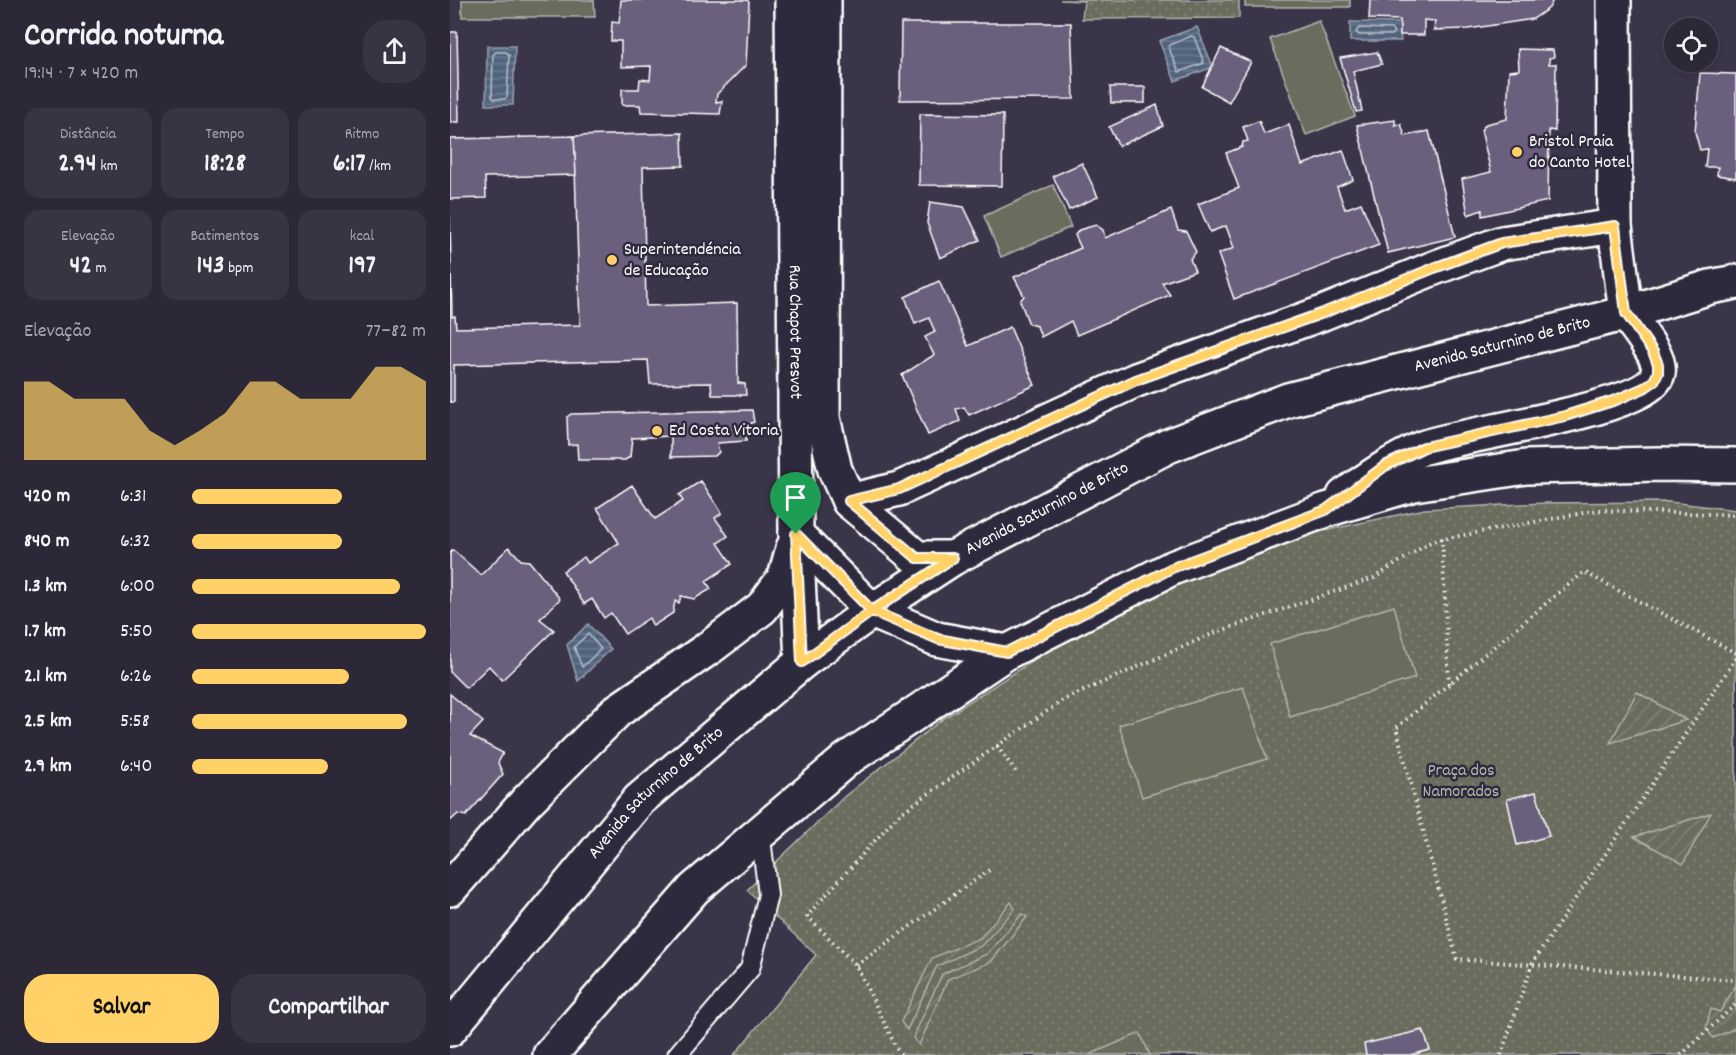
<!DOCTYPE html>
<html lang="pt">
<head>
<meta charset="utf-8">
<style>
  :root { --surface:#2c2838; --page:#383443; --text:#f1f3f6; --muted:#a6a6ae; --line:#484453; --accent:#ffd166 }
  body { margin:0; font-family:Dekko,sans-serif; background:var(--page); color:var(--text); height:100vh; display:flex; flex-direction:column; font-size:22px; white-space:nowrap }
  * { box-sizing:border-box; margin:0 }
  p { font-size:20px; color:var(--muted) }
  .icon { flex:none; width:33px; height:33px; fill:none; stroke:currentColor; stroke-width:2; stroke-linecap:round; stroke-linejoin:round }
  .map { position:relative; flex:1; overflow:hidden }
  .side { display:flex; flex-direction:column; background:var(--surface); width:450px }
  .side>* { flex:none }
  .tools { position:absolute; left:1214px; top:18px; display:grid; gap:12px }
  .tools a { display:grid; place-items:center; width:54px; height:54px; border-radius:50%; background:var(--surface); box-shadow:0 3px 9px #0003,0 0 0 2px var(--line); font-size:30px }
  .pin { position:absolute; display:grid; place-items:center; width:51px; height:51px; color:#fff; margin:-62px -26px; border-radius:50% 50% 50% 0; rotate:-45deg; box-shadow:0 0 6px #0007 }
  .pin .icon { rotate:45deg }
  .round { display:grid; place-items:center; flex:none; width:63px; height:63px; border-radius:24px; background:var(--page) }
  .overview { display:flex; align-items:center; justify-content:space-between; height:102px; padding:0 24px }
  h1 { font-size:33px; font-weight:700; line-height:45px }
  .figures { display:grid; grid-template-columns:repeat(3,1fr); gap:9px; height:102px; padding:6px 24px }
  .figures div { display:grid; align-content:center; border-radius:15px; background:var(--page); text-align:center }
  .figures b { font-size:26px; font-weight:700 }
  .figures small { font-size:16px; font-weight:400 }
  .figures p { font-size:16px }
  .chart { height:168px; padding:12px 24px }
  .chart p { display:flex; justify-content:space-between }
  .chart svg { width:100%; height:108px; margin-top:6px; fill:var(--accent); opacity:.7 }
  .cta { display:flex; gap:12px; margin-top:auto; padding:12px 24px }
  .cta a { flex:1; height:69px; border-radius:24px; background:var(--accent); color:#111; font-size:24px; font-weight:700; line-height:69px; text-align:center }
  .cta a+a { background:var(--page); color:var(--text) }
  ul { padding:0 24px; list-style:none; font-size:20px }
  li { display:grid; grid-template-columns:96px 72px 1fr; align-items:center; height:45px }
  li i { height:15px; border-radius:8px; background:var(--accent) }
  main { display:flex; flex:1; min-height:0 }
  .map>svg:first-child { display:block }
</style>
</head>
<body>
<main>
<section class="side">
<div class="overview"><div><h1>Corrida noturna</h1><p>19:14 · 7 × 420 m</p></div><a class="round"><svg class="icon" aria-label="share" viewBox="0 0 24 24"><path d="M12 15V3M7 8l5-5 5 5M5 13v7h14v-7"/></svg></a></div>
<div class="figures">
<div><p>Distância</p><b>2.94<small> km</small></b></div>
<div><p>Tempo</p><b>18:28</b></div>
<div><p>Ritmo</p><b>6:17<small> /km</small></b></div>
</div>
<div class="figures">
<div><p>Elevação</p><b>42<small> m</small></b></div>
<div><p>Batimentos</p><b>143<small> bpm</small></b></div>
<div><p>kcal</p><b>197</b></div>
</div>
<div class="chart"><p><span>Elevação</span>77–82 m</p>
<svg viewBox="0 0 160 44" preserveAspectRatio="none"><path d="M0 44V12L10 12L20 19L30 19L40 19L50 32L60 38L70 32L80 25L90 12L100 12L110 19L120 19L130 19L140 6L150 6L160 12V44z"/></svg>
</div>
<ul>
<li><b>420 m</b>6:31<i style="width:64%"></i></li>
<li><b>840 m</b>6:32<i style="width:64%"></i></li>
<li><b>1.3 km</b>6:00<i style="width:89%"></i></li>
<li><b>1.7 km</b>5:50<i style="width:100%"></i></li>
<li><b>2.1 km</b>6:26<i style="width:67%"></i></li>
<li><b>2.5 km</b>5:58<i style="width:92%"></i></li>
<li><b>2.9 km</b>6:40<i style="width:58%"></i></li>
</ul>
<div class="cta"><a>Salvar</a><a>Compartilhar</a></div>
</section>
<div class="map">
<svg width="1286" height="1055" viewBox="0 0 1286 1055">
  <defs>
    <pattern id="grass-dots" width="8" height="8" patternUnits="userSpaceOnUse" patternTransform="scale(1.5)"><rect width="8" height="8" fill="#6a6c5d"/><path d="M2 2h.1M6 6h.1" fill="none" stroke="#808275" stroke-width="1.8" stroke-linecap="round"/></pattern>
    <pattern id="garden-furrows" width="10" height="10" patternUnits="userSpaceOnUse" patternTransform="scale(1.5)"><rect width="10" height="10" fill="#6a6c5d"/><path d="M-1 1l2-2M0 10L10 0M9 11l2-2" fill="none" stroke="#808275"/></pattern>
    <pattern id="water-rules" width="6" height="5" patternUnits="userSpaceOnUse" patternTransform="scale(1.5)"><rect width="6" height="5" fill="#51647c"/><path d="M0 2.5h6" fill="none" stroke="#6b7b90"/></pattern>
  </defs>
  <rect width="100%" height="100%" fill="#3b354a"/>
  <filter id="ink" filterUnits="userSpaceOnUse"><feTurbulence type="fractalNoise" baseFrequency=".0167" numOctaves="2"/><feDisplacementMap in="SourceGraphic" scale="12" xChannelSelector="R" yChannelSelector="G"/><feConvolveMatrix kernelMatrix="1 2 1 2 8 2 1 2 1" color-interpolation-filters="sRGB"/></filter>
  <g filter="url(#ink)">
    <!-- grass -->
    <g fill="url(#grass-dots)" stroke="#b4b6ae" stroke-width="1.5">
      <path d="M610,0H789V18L632,19L634,1Z"/>
      <path d="M1219,502L1286,510V1055H284L366,955L297,890L396,795L494,718L596,652L695,596L808,545L975,509L1095,503Z"/>
    </g>
    <!-- garden -->
    <g fill="url(#garden-furrows)" stroke="#b4b6ae" stroke-width="1.5">
      <path d="M1187,692L1236,720L1160,743Z"/>
      <path d="M1261,813L1233,864L1184,837Z"/>
      <path d="M561,902L565,909L531,946L487,966L457,1030L451,1022L482,958L530,938Z"/>
      <path d="M572,914L577,917L541,962L498,979L469,1045L463,1038L492,974L537,954Z"/>
      <path d="M1286,985V1028L1263,1038L1256,1028L1261,1009L1270,1012Z"/>
    </g>
    <!-- pitch -->
    <g fill="#6a6c5d" stroke="#b4b6ae" stroke-width="1.5">
      <path d="M12,0H144L145,17H12Z"/>
      <rect x="795" y="0" width="105" height="7"/>
      <path d="M869,21L905,116L856,135L820,39Z"/>
      <path d="M603,185L621,227L551,257L534,216Z"/>
      <path d="M944,606L965,678L840,717L820,644Z"/>
      <path d="M793,687L817,759L692,797L669,725Z"/>
      <path d="M690,1033L700,1055H639Z"/>
    </g>
    <!-- water -->
    <g fill="url(#water-rules)" stroke="#97a2b0" stroke-width="1.5">
      <path d="M900,22L949,23L951,41H900Z"/>
      <path d="M747,27L763,67L725,81L709,41Z"/>
      <path d="M37,46H65L63,105H36Z"/>
      <path d="M138,624L161,649L128,681L117,645Z"/>
    </g>
    <g fill="none" stroke-linecap="round" stroke-linejoin="round">
      <!-- shore -->
      <g stroke="#b9c1cb" stroke-width="1.5">
        <path d="M909,28L941,29L944,32L941,35H909L906,32Z"/>
        <path d="M741,36L744,37L754,63L729,72L718,46Z"/>
        <path d="M46,52H56L59,55L57,97L55,99H44L42,97L43,55Z"/>
        <path d="M138,634L151,649L132,667L124,647Z"/>
      </g>
    </g>
    <!-- building -->
    <g fill="#6b607e" stroke="#fff" stroke-width="1.5">
      <path d="M171,0H297L299,2L296,65L267,94L266,102L272,101L270,114L191,112L190,105H172V89H189L190,79L200,80L201,66L171,67V41H161L162,22L169,23Z"/>
      <path d="M920,0H1103L1099,8L1083,19L1018,29L984,30L985,21L974,20V35H950V20L919,19Z"/>
      <path d="M451,23H621L624,99L450,100Z"/>
      <path d="M0,32H7L9,122H0Z"/>
      <path d="M771,48L801,62L779,102L752,87Z"/>
      <path d="M1068,49L1103,50L1104,57L1099,58V64H1106L1105,131L1099,130L1098,201L1032,216V210L1018,215L1012,179L1041,172L1031,130L1036,124L1057,119L1059,71L1069,70Z"/>
      <path d="M927,52L932,64L903,71L912,111L906,112L890,58Z"/>
      <path d="M1250,73L1286,74V178L1267,175L1268,167H1255L1257,149L1250,150L1245,132Z"/>
      <path d="M660,87H695V103H661Z"/>
      <path d="M707,105L713,126L669,146L659,127Z"/>
      <path d="M470,114L553,115L552,186L469,185Z"/>
      <path d="M945,120V125L951,124L955,136L979,131L1005,237L938,253L907,125Z"/>
      <path d="M809,121L814,134L839,125L852,165L893,150L903,180L887,187L895,209L911,203L929,245L784,299L768,254L784,248L776,226L760,232L748,204L789,188L776,153L792,147L793,142L798,141L793,127Z"/>
      <path d="M232,133L233,166L193,167L196,306L287,303L288,383L295,384L296,395H262L261,383L200,384L198,360L4,365V402H0V217L2,317L5,316L6,328L130,325L124,136Z"/>
      <path d="M124,136L126,175L35,177L36,198L0,199V139Z"/>
      <path d="M632,163L648,197L619,210L603,176Z"/>
      <path d="M480,202L514,207L530,240L490,258L477,223Z"/>
      <path d="M721,210L728,230L736,231L746,252L740,259L745,271L712,283L720,295L627,335L621,321L591,337L587,326L579,324L570,301L574,296L564,277L631,248L625,235L629,230L646,225L653,230L655,238Z"/>
      <path d="M489,281L518,346L560,327L585,385L519,415L514,407L506,409L510,421L478,435L452,375L484,355L475,337L485,332L479,318L465,324L455,297Z"/>
      <path d="M302,410L304,422L296,425V441L267,443L269,452L265,456L221,457V436L182,438L180,457L175,460H128L127,444L118,445L117,417L121,414Z"/>
      <path d="M251,481L272,513L265,518L278,536L268,543L282,564L256,581L261,589L244,599L231,596L229,603L225,601L223,613L203,626L199,618L175,634L161,613L154,618L142,599L134,604L113,571L134,557L138,563L169,543L147,508L182,485L205,519L233,501L229,495Z"/>
      <path d="M59,547L71,560L79,561L110,599L90,619L104,630L52,680L39,666L16,688L0,672V553L3,550L31,575Z"/>
      <path d="M0,694L33,722L20,736L53,753L48,763L53,774L16,816L8,814L0,821Z"/>
      <path d="M1086,792L1099,836L1067,845L1057,799Z"/>
      <path d="M973,1030L980,1050L961,1055H916L914,1044Z"/>
    </g>
    <g fill="none" stroke-linecap="round" stroke-linejoin="round">
      <!-- service casing -->
      <g stroke="#fff" stroke-width="22">
        <path id="service" d="M227,1055L300,969L318,895L310,831"/>
      </g>
      <!-- minor casing -->
      <g stroke="#fff" stroke-width="38">
        <g id="minor">
          <path id="s1" d="M342,0L346,534L352,662"/>
          <path d="M374,0L373,418L385,470L399,501L467,558H503"/>
          <path d="M1164,0L1165,226L1176,313"/>
          <path d="M399,501L449,489L686,380L873,313L984,268L1052,243L1165,226"/>
          <path d="M0,889L76,802L167,711L259,648L312,608L335,577L343,548"/>
        </g>
      </g>
      <!-- secondary casing -->
      <g stroke="#fff" stroke-width="38">
        <g id="secondary">
          <path d="M894,496C919,478 943,461 972,448C1010,433 1199,411 1208,373C1212,357 1185,327 1176,313"/>
          <path d="M346,534L422,611L487,639L557,652"/>
          <path id="s2" d="M0,1029L189,800L352,662L422,611L503,558L718,446L838,400L1176,313L1260,287L1286,282"/>
          <path d="M100,1055L244,889L397,759L557,652L722,568L876,510L964,484L1076,467L1208,464L1286,465"/>
        </g>
      </g>
      <!-- path -->
      <g stroke="#fff" stroke-width="4" stroke-dasharray="1.5 4.5" stroke-linecap="butt">
        <path d="M992,538L999,684"/>
        <path d="M1286,653L1134,572L946,728L1007,959L1286,980"/>
        <path d="M547,746L566,772"/>
        <path d="M406,965L542,868"/>
        <path d="M450,1055L406,965L357,916L448,815L613,700L764,633L924,578L982,541L1149,510L1286,515"/>
        <path d="M1051,1055L1082,964L1286,658"/>
        <path d="M1231,1055L1286,1004"/>
      </g>
      <!-- service -->
      <use href="#service" stroke="#2f2a3d" stroke-width="18"/>
      <!-- minor -->
      <use href="#minor" stroke="#2f2a3d" stroke-width="33"/>
      <!-- secondary -->
      <use href="#secondary" stroke="#2f2a3d" stroke-width="33"/>
    </g>
  </g>
  <g fill="none" stroke-linecap="round" stroke-linejoin="round" filter="url(#ink)">
    <!-- route casing -->
    <g stroke="#fff" stroke-width="12">
      <path id="route" d="M346,534L422,611L488,639L557,652L722,568L876,510L935,466L974,447L1115,416L1166,400L1194,388L1204,381L1208,373V364L1203,352L1176,313L1165,226L1052,243L984,268L873,313L686,380L449,489L399,501L467,558H503L422,611L352,662L346,534"/>
    </g>
    <!-- route -->
    <use href="#route" stroke="#ffd166" stroke-width="8"/>
  </g>
  <!-- markers -->
  <g fill="#ffd166" stroke="#2f2a3d" stroke-width="2">
    <circle cx="1067" cy="152" r="6"/>
    <circle cx="162" cy="260" r="6"/>
    <circle cx="207" cy="431" r="6"/>
  </g>
  <g text-anchor="middle" dominant-baseline="central" stroke-width="5" stroke-linejoin="round" paint-order="stroke">
    <!-- poi labels -->
    <g font-size="18" fill="#fff" stroke="#2f2a3d" text-anchor="start">
      <text x="1079" y="142">Bristol Praia<tspan x="1079" dy="21">do Canto Hotel</tspan></text>
      <text x="174" y="250">Superintendéncia<tspan x="174" dy="21">de Educação</tspan></text>
      <text x="219" y="431">Ed Costa Vitoria</text>
    </g>
    <!-- street labels -->
    <g font-size="18" fill="#fff" stroke="#2f2a3d">
      <text stroke="none"><textPath href="#s1" startOffset="332">Rua Chapot Presvot</textPath></text>
      <text stroke="none"><textPath href="#s2" startOffset="1286">Avenida Saturnino de Brito</textPath></text>
      <text stroke="none"><textPath href="#s2" startOffset="800">Avenida Saturnino de Brito</textPath></text>
      <text stroke="none"><textPath href="#s2" startOffset="314">Avenida Saturnino de Brito</textPath></text>
    </g>
    <!-- park labels -->
    <g font-size="18" fill="#b4b6ae" stroke="#2f2a3d">
      <text x="1011" y="771">Praça dos<tspan x="1011" dy="21">Namorados</tspan></text>
    </g>
  </g>
</svg>
<div class="tools">
<a><svg class="icon" aria-label="locate" viewBox="0 0 24 24"><circle cx="12" cy="12" r="6"/><path d="M12 2v4M12 18v4M2 12h4M18 12h4"/></svg></a>
</div>
<div class="pin" style="left:346px;top:534px;background:#1e9e55"><svg class="icon" aria-label="arrive" viewBox="0 0 24 24"><path d="M6 21V4h12l-3 4 3 4H6"/></svg></div>
</div>
</main>
</body>
</html>
